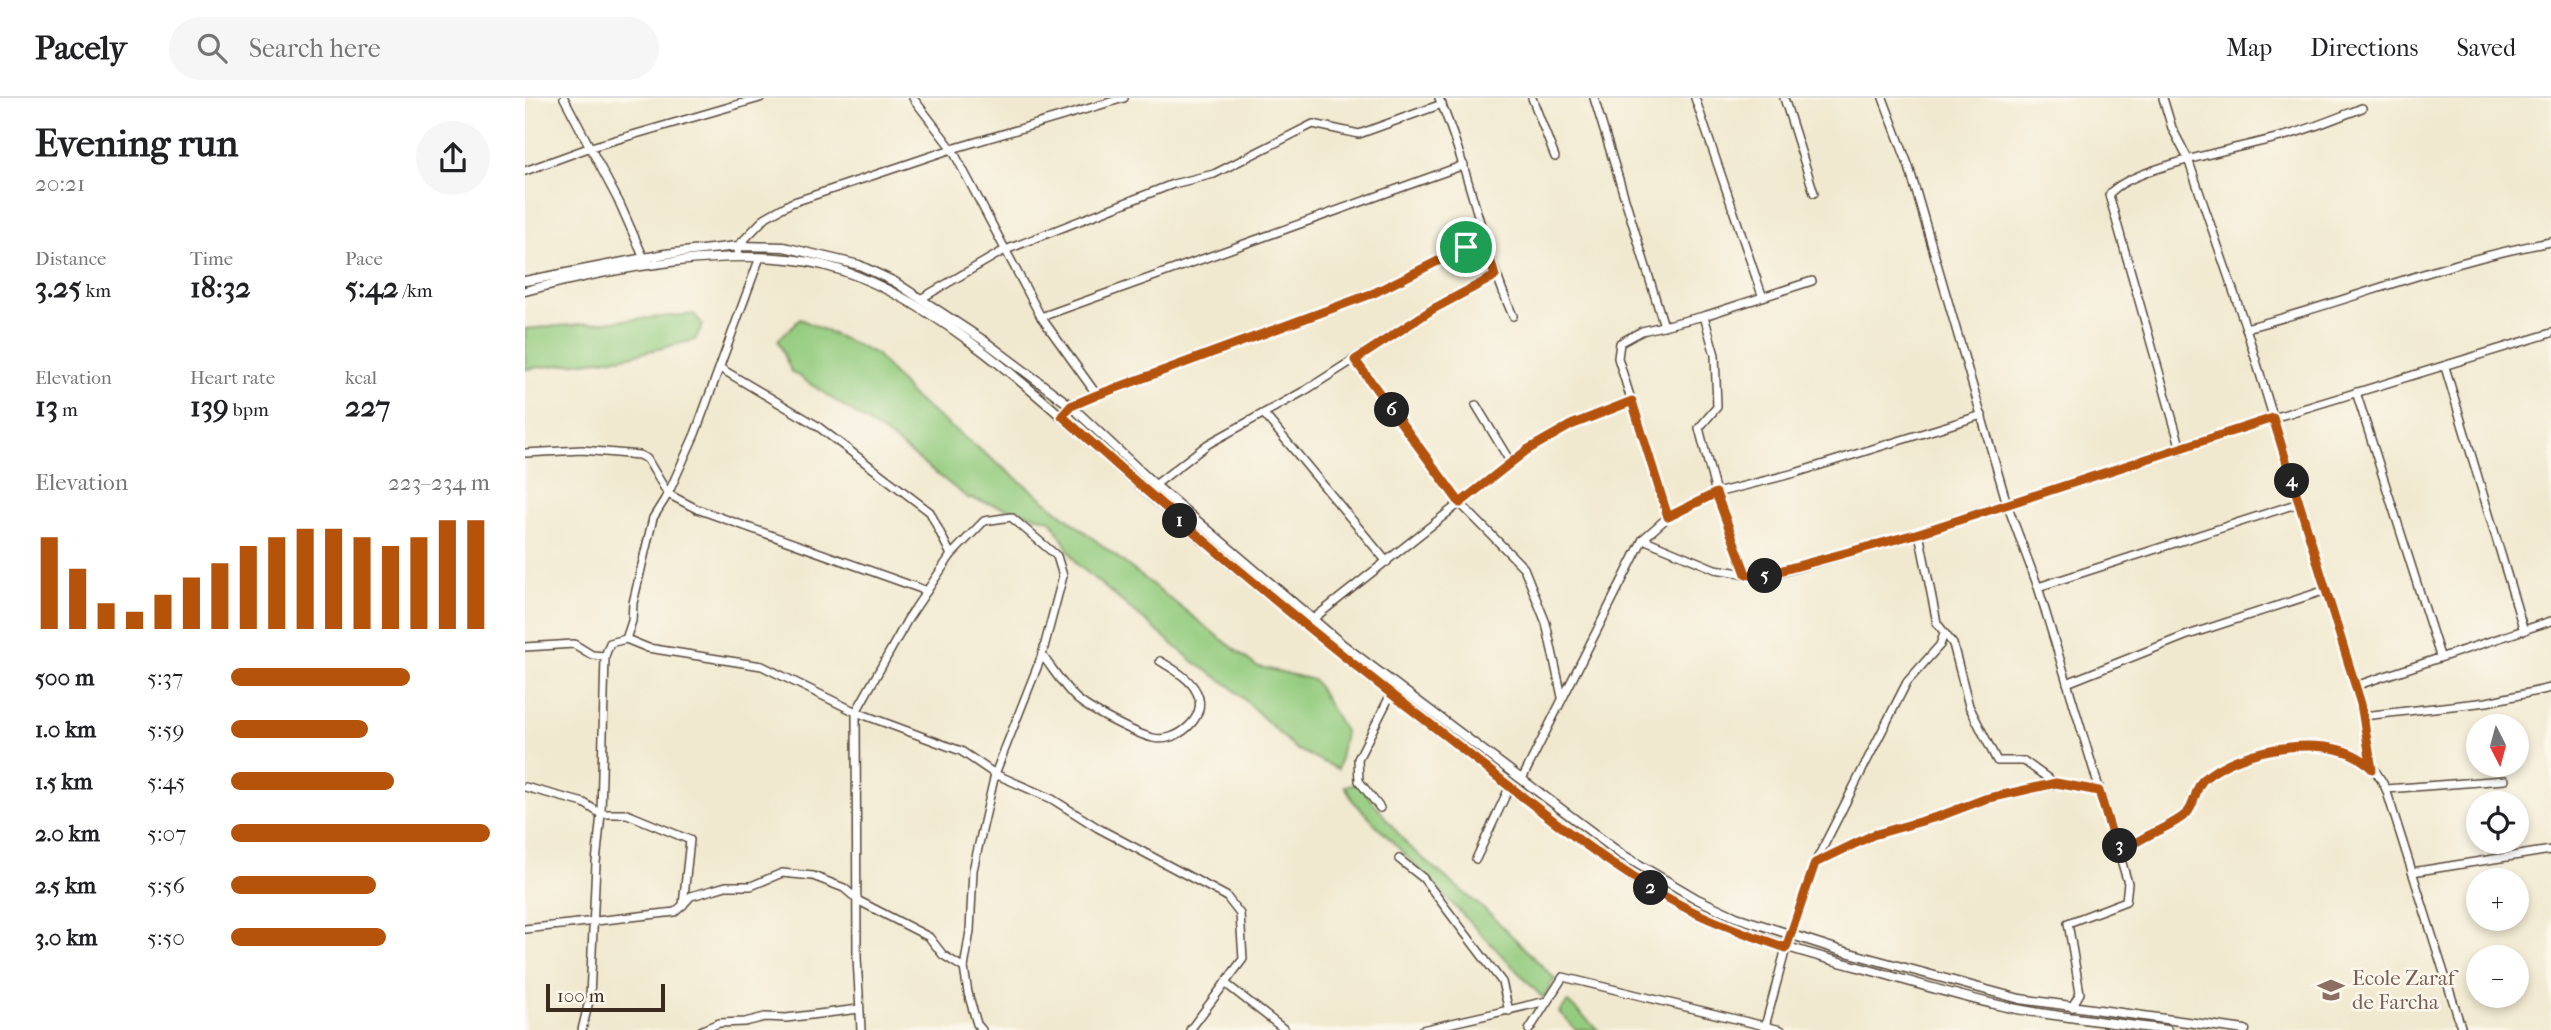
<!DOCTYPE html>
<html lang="en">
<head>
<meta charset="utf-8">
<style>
  :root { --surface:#fff; --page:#f6f6f6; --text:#202124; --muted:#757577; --line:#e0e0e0; --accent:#b45309 }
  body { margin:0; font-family:"IM FELL French Canon",serif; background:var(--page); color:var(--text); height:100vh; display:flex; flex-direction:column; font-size:26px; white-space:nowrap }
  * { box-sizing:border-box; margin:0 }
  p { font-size:23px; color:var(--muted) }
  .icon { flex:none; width:38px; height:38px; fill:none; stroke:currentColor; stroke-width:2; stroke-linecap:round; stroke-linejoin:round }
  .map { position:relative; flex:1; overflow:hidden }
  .side { display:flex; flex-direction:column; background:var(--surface); width:525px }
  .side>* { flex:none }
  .needle { width:46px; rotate:174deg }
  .tools { position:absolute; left:1941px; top:616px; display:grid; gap:14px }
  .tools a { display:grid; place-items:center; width:63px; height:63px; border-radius:50%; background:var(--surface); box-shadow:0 4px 10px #0003; font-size:35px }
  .scale { position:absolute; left:21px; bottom:18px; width:119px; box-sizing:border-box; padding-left:7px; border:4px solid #3b2a1e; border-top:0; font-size:19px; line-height:24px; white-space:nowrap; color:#3b2a1e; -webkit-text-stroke:5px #fbf7ec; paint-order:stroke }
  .pin { position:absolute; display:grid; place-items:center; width:60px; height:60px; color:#fff; margin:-30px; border:4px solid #fff; border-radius:50%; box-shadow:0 2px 7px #0007 }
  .km { position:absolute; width:35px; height:35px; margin:-18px; border-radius:50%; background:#222; color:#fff; font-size:19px; line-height:35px; text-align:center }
  .round { display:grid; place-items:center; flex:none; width:74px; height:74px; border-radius:37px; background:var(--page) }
  .summary { display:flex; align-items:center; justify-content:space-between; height:119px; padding:0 35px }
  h1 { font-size:38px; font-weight:800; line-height:52px }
  .stats { display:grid; grid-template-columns:repeat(3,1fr); gap:10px; height:119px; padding:7px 35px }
  .stats div { display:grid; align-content:center }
  .stats b { font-size:30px; font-weight:800 }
  .stats small { font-size:19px; font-weight:400 }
  .stats p { font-size:19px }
  .chart { height:196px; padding:14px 35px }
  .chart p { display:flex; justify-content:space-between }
  .chart svg { width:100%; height:126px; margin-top:7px; stroke:var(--accent); stroke-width:6 }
  ul { padding:0 35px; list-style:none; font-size:23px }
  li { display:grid; grid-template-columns:112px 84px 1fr; align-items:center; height:52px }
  li i { height:18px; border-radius:9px; background:var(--accent) }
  header { display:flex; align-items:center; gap:42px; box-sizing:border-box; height:98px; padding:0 35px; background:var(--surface); border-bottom:2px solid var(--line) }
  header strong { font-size:33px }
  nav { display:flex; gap:38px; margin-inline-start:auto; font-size:24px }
  .search { width:490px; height:63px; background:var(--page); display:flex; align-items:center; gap:18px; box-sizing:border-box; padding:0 24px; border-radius:38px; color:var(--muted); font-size:26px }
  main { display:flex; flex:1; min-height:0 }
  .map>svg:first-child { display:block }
</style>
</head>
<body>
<header>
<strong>Pacely</strong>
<div class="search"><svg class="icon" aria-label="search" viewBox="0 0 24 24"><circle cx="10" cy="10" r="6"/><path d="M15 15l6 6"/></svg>Search here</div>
<nav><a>Map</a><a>Directions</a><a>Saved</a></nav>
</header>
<main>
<section class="side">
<div class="summary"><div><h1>Evening run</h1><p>20:21</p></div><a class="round"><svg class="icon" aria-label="share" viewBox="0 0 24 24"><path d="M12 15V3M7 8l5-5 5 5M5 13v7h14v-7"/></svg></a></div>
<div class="stats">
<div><p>Distance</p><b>3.25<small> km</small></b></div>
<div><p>Time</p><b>18:32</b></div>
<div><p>Pace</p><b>5:42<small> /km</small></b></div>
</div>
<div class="stats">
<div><p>Elevation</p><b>13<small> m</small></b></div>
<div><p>Heart rate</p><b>139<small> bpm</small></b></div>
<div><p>kcal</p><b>227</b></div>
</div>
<div class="chart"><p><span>Elevation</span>223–234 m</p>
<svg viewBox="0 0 160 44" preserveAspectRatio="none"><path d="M5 44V12M15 44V23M25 44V35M35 44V38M45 44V32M55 44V26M65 44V21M75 44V15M85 44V12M95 44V9M105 44V9M115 44V12M125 44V15M135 44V12M145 44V6M155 44V6"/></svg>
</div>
<ul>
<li><b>500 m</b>5:37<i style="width:69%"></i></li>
<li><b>1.0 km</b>5:59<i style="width:53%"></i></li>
<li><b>1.5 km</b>5:45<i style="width:63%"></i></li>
<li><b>2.0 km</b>5:07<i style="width:100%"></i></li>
<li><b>2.5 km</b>5:56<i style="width:56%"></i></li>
<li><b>3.0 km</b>5:50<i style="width:60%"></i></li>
</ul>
</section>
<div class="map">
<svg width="2026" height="932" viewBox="0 0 2026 932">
  <rect width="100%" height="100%" fill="#fbf7ec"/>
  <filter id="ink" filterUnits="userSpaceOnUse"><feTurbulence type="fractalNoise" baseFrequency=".0143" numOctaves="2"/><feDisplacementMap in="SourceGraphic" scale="14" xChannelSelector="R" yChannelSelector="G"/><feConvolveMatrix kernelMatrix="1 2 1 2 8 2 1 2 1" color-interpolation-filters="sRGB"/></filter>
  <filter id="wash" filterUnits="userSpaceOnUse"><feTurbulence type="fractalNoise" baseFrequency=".00686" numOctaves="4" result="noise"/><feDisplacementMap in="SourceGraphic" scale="28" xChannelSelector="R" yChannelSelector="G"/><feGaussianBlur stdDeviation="1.57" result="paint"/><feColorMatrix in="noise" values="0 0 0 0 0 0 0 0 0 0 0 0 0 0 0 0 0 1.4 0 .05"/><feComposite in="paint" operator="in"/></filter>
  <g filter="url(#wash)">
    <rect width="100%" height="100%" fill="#f1e9cf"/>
    <!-- green -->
    <g fill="#94cc7f" stroke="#687b4e" stroke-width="2">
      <path d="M169,216L178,227L170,242L100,259L0,271V231Z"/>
      <path d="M275,221L351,256L389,300L731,568L789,582L820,634L813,671L771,651L705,588L669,564L552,466L526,422L443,400L362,337L266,273L253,242Z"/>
      <path d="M834,686L884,749L967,818L1030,881L1018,900L828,703L820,688Z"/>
      <path d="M1043,904L1073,932H1051L1034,914Z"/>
    </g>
  </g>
  <g filter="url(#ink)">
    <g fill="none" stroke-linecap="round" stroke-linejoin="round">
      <!-- minor casing -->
      <g stroke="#564739" stroke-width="10">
        <g id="minor">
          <path d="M39,0L95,106L121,165"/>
          <path d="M388,0L427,51L516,219L572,297"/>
          <path d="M914,0C944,71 957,148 988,218"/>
          <path d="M1007,0L1030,59"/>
          <path d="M1069,0L1139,228"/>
          <path d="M1170,0L1237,197"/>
          <path d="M1259,0L1289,95"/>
          <path d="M1358,0L1384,69L1482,406L1513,489L1603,785L1601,803L1543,825L1555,895L1547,909"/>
          <path d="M1638,0L1647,30L1663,61L1721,230L1836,606L1847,671"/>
          <path d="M0,73L66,49L235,0"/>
          <path d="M213,158V148L241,119L266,105L427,51L599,0"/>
          <path d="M397,200L478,153L648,86L689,76L788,26L834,36L917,6"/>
          <path d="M1179,218L1190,257L1192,309L1174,330L1191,395L1270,375L1457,317"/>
          <path d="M516,219L939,67"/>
          <path d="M1721,230C1823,204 1922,162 2026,144"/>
          <path d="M830,262L935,405L999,470L1021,525L1037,599"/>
          <path d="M1920,269L1999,533"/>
          <path d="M195,270L291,327L405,414L426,457"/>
          <path d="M1831,294L1915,558"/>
          <path d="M951,307L986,365"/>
          <path d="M739,316L862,464"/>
          <path d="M537,318L546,308L572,297L850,195L941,149L957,132"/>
          <path d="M1656,351L1584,97C1601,69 1732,47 1766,36C1790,29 1814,19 1837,10"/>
          <path d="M0,355L57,352L114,357L122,361L143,396L172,411L402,493"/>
          <path d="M630,387L683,346L781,292L908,211L970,178"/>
          <path d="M1143,419L1093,260L1095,245L1117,233L1179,218L1287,183"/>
          <path d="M1394,435L1412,525L1428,546L1444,608L1472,663H1499L1531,686"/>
          <path d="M1118,441L1190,471L1221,476"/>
          <path d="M1513,489L1774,405"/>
          <path d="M788,521L1002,352L1046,327L1107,303"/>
          <path d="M101,541L123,550L237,568L331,614L436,653L470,676L527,701L573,730L701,798L715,816L718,861L665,932"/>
          <path d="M0,549L49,546L67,557L80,558"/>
          <path d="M517,557C528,571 538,588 551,600C564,612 611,636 628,640C651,646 684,619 672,595C666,581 648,571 635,563"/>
          <path d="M1542,585L1660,538L1801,492"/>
          <path d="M1830,588L2026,523"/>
          <path d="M1838,618L1962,604L2026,590"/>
          <path d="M997,681L1118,441L1143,419L1191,395L1221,476L1247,477L1394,435L1748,320L2026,235"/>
          <path d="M0,689L59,705L76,716H102L165,742L158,807L166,798L177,795L201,788H226L257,775L288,778L319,790L334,803L404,839L418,857L439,870"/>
          <path d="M1861,691L1980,682"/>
          <path d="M855,710L834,683L833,661L866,596"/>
          <path d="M1590,746L1602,751C1620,735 1644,731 1661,716C1670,708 1669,691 1678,682C1710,649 1806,634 1843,665C1851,672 1857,683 1861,691L1937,932"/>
          <path d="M874,761L898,780L977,884L984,913"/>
          <path d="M951,761L985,688"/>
          <path d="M1290,765L1348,737L1415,718L1460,701L1531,686L1575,693"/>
          <path d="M1887,774L2026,752"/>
          <path d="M0,831L150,814L158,807"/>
          <path d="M700,885L760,932"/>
          <path d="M57,932L65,899L71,765L76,716L80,558L85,545L101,541L107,523L108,505L128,420L143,396L170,336L235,159"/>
          <path d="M177,932L194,925L220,924L240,919L261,920L334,911"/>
          <path d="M336,932L332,859L331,614L383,521L426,457L459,423L486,419L532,458L538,478L517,557L470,676L448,772L445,833L439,870L443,895L452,926L457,932"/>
          <path d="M897,932L1022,903"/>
          <path d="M1004,932L1038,879L1256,932"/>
          <path d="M1239,932L1261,850L1290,765L1382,584L1415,547L1419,536"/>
        </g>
      </g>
      <!-- tertiary casing -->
      <g stroke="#564739" stroke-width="11">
        <g id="tertiary">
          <path d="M0,183L140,156L213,148L259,149L334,167L370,184L458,242L546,308L630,387L818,547L1096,756L1172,801L1211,819L1314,852L1495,901L1720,932"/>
          <path d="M0,193C84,170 214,146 298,167C415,196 538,322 628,400C735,492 845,581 958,667C1015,711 1071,759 1134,795C1197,832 1266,851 1337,870C1388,884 1440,901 1492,911C1541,920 1592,925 1642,932"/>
        </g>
      </g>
      <!-- minor -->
      <use href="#minor" stroke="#fff" stroke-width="7"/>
      <!-- tertiary -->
      <use href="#tertiary" stroke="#fff" stroke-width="8"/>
    </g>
  </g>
  <g fill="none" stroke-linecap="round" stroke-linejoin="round" filter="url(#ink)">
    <!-- route casing -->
    <g stroke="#fff" stroke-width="14">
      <path id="route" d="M957,132L970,178L908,211L830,262L935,405L1002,352L1046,327L1107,303L1143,419L1191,395L1221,476L1232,479L1394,435L1748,320L1836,606L1847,671C1814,631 1713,649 1678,682C1670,690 1670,707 1662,715C1645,731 1620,735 1602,751L1590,746L1574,693L1531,685L1460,701L1415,718L1348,737L1290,765L1261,850C1228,838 1194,827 1163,811C1076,766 999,699 922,639C789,537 661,430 537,318L546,308L572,297L849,195L941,149Z"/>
    </g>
    <!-- route -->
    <use href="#route" stroke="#b45309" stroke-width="9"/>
  </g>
  <!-- icons -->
  <defs>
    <g id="school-bare" transform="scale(2.1)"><path d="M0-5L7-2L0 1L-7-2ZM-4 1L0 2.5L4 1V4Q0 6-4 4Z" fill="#8d6e63" stroke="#fbf7ec" stroke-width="2.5" paint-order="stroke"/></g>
  </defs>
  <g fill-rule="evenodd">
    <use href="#school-bare" x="1806" y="892"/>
  </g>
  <g text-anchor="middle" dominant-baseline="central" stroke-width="5" stroke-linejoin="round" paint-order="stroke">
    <!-- education labels -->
    <g font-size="21" fill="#785e54" stroke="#fbf7ec" text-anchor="start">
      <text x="1827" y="880">Ecole Zaraf<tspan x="1827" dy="24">de Farcha</tspan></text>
    </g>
  </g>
</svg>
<div class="tools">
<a><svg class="needle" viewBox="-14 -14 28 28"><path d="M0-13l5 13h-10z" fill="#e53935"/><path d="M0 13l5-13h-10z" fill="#757577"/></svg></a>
<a><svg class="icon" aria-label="locate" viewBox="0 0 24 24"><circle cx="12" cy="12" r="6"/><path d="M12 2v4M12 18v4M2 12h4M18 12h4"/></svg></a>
<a>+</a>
<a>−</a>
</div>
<div class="scale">100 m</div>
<div class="pin" style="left:941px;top:149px;background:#1e9e55"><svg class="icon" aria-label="arrive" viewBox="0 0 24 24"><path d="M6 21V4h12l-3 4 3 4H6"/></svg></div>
<b class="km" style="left:655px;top:423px">1</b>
<b class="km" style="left:1126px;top:790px">2</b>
<b class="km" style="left:1595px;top:748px">3</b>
<b class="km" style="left:1767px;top:383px">4</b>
<b class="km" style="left:1240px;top:478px">5</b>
<b class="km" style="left:867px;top:312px">6</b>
</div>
</main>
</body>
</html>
